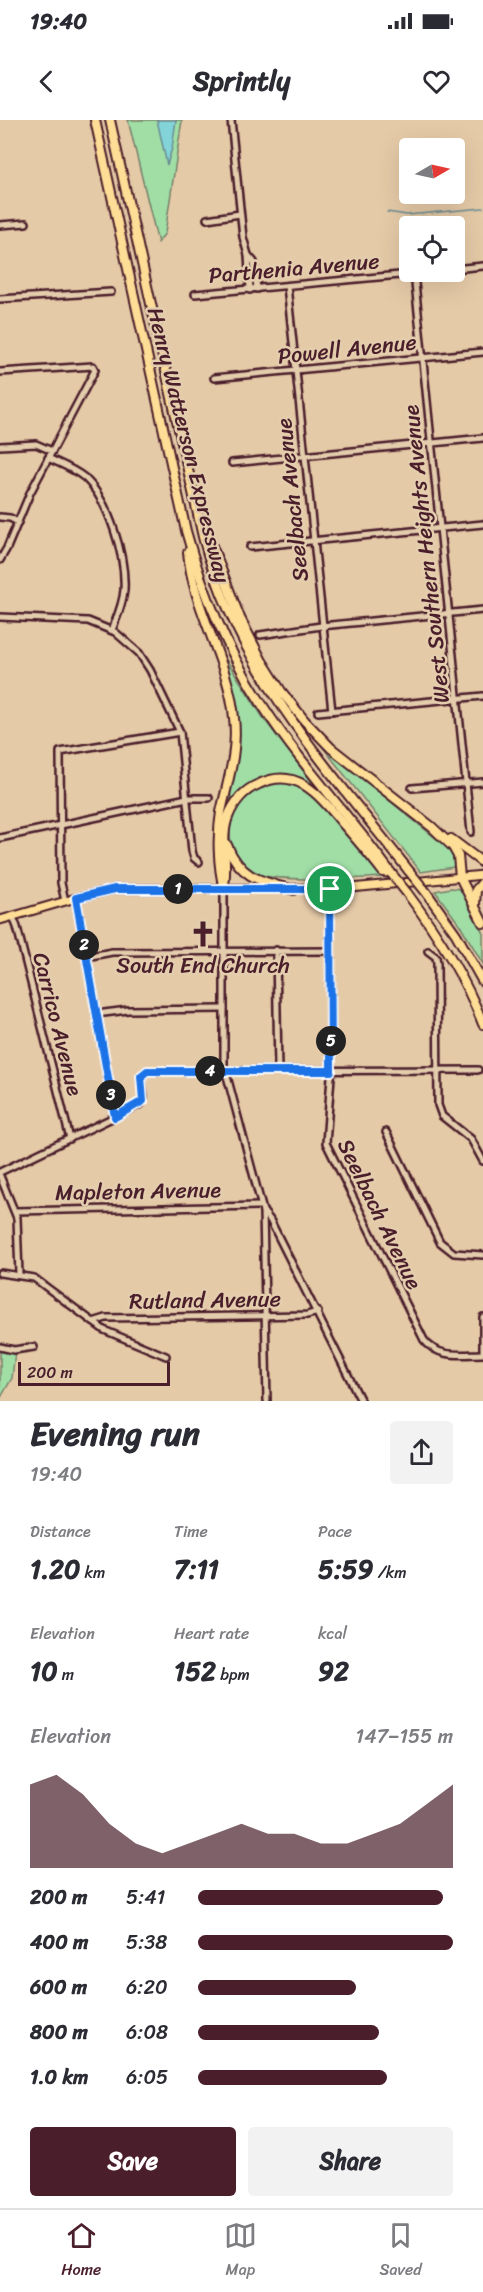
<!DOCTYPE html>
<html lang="en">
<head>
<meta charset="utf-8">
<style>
  :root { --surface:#fff; --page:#f2f2f3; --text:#2b2b33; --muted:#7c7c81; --line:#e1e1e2; --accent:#4a1f2b }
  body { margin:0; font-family:Sriracha,sans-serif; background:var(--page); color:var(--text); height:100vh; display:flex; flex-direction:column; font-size:22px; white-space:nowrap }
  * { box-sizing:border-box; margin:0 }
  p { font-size:20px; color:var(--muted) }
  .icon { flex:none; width:33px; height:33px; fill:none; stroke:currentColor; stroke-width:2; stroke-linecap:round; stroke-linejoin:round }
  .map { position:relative; height:1281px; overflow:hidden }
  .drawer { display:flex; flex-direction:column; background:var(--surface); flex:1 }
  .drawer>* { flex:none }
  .needle { width:39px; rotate:81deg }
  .fabs { position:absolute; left:399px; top:18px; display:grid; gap:12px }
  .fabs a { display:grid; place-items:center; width:66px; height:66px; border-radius:6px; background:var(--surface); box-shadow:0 6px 24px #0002; font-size:30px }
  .scale { position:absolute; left:18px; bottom:15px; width:152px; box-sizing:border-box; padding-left:6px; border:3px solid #4a1f2b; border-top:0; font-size:16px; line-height:21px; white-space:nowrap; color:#4a1f2b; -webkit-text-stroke:4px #e4cdad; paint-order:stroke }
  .pin { position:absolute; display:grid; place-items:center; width:51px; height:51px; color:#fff; margin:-26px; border:3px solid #fff; border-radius:50%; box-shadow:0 2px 6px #0007 }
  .km { position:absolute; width:30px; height:30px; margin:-15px; border-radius:50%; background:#222; color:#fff; font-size:16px; line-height:30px; text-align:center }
  .round { display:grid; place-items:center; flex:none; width:63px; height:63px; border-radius:6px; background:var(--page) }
  .headline { display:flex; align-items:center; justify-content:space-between; height:102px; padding:0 30px }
  h1 { font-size:33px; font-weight:700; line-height:45px }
  .stats { display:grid; grid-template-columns:repeat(3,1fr); gap:9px; height:102px; padding:6px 30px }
  .stats div { display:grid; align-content:center }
  .stats b { font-size:26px; font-weight:700 }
  .stats small { font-size:16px; font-weight:400 }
  .stats p { font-size:16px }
  .chart { height:168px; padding:12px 30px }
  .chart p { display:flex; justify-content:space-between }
  .chart svg { width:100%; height:108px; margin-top:6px; fill:var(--accent); opacity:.7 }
  .primary-button { display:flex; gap:12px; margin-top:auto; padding:12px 30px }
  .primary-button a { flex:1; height:69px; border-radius:6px; background:var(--accent); color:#fff; font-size:24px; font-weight:700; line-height:69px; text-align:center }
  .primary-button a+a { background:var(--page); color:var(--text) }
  ul { padding:0 30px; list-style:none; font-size:20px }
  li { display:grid; grid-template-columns:96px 72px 1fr; align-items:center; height:45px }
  li i { height:15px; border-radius:8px; background:var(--accent) }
  .status { display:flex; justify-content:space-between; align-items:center; height:42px; padding:0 30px; background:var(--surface); direction:ltr }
  .status svg { height:16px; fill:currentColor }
  header { display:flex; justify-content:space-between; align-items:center; height:78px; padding:0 30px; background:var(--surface); font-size:27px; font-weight:700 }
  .tab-bar { display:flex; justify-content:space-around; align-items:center; height:84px; border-top:2px solid var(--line); background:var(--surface); font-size:16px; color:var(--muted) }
  .tab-bar a { display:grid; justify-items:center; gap:3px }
  .tab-bar .current { color:var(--accent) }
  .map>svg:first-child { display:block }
</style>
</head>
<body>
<div class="status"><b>19:40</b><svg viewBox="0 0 49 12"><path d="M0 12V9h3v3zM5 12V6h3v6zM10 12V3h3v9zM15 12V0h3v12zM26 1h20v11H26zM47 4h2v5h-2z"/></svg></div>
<header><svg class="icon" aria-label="back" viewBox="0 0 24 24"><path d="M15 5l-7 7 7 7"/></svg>Sprintly<svg class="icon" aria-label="heart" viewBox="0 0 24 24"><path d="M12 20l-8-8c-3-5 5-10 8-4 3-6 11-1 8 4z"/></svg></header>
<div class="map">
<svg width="483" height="1281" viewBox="0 0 483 1281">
  <rect width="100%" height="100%" fill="#e5caa7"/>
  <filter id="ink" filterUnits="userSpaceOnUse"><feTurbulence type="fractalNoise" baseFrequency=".0167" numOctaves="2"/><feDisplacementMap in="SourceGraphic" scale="12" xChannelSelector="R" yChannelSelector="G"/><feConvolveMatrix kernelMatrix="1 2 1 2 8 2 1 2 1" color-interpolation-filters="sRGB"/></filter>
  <g filter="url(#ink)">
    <!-- green -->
    <g fill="#a0dea6" stroke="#757e68" stroke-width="1.5">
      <path d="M128,0H182L165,113L158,123Z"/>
      <path d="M220,530L264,599L314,665C293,655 271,651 250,664C243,668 237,675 231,679L230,668L237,633Z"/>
      <path d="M314,616L343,643L449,729L455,738L454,747L421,752Z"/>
      <path d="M283,663L304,668L317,678L382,757C356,759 273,762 253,753C247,750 240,742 237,737C216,701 245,664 283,663Z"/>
      <path d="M451,768L462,769L483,813V844L462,808L435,771Z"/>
      <path d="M0,1229L15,1232L12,1258L0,1279Z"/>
    </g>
    <!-- water -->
    <path fill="#82d4d8" stroke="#6c8c93" stroke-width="1.5" d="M157,0H176L172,28L167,45Z"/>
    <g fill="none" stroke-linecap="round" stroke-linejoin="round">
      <!-- stream -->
      <path stroke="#6c8c93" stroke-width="1.5" d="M387,92L407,95L483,88"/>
      <!-- minor casing -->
      <g stroke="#4a1f2b" stroke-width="10">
        <g id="minor">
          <path d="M231,0L243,117L248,135L254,142L257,169"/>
          <path d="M207,99L240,94"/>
          <path d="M0,105L26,103"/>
          <path d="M248,135L250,170"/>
          <path d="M454,149L483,146"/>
          <path d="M414,153L471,712"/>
          <path d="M287,166L332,591"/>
          <path d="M195,174L432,152"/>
          <path d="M0,179L111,172"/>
          <path d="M0,252L93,246L95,250L30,373L7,428L0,440"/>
          <path d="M214,258L483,232"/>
          <path d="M0,326L36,324L52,331"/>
          <path d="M48,338C61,344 74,349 85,358C109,381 126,437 124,470C123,484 117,497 112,510"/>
          <path d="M232,343L483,318"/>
          <path d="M0,397L10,398L18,402"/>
          <path d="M250,427L483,404"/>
          <path d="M0,497L88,501L115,512L139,533L150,550L180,612L192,731L194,738L199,742"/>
          <path d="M260,515L321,506L483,490"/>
          <path d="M318,592L483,576"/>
          <path d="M412,668L483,662"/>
          <path d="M0,718L187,678H209"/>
          <path d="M224,769V945L263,1091L267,1281"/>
          <path d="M330,769L331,957L326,1023L424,1220C439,1239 461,1234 483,1234"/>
          <path d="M76,778L115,997"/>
          <path d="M65,781L61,763L60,632L180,612"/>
          <path d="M13,797L17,807L70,1019"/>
          <path d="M276,830L278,951"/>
          <path d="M428,831L436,837L437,843L438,985L442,996L471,1019L483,1041"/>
          <path d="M86,837L112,832L330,831"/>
          <path d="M96,894L128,890L224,889"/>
          <path d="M386,1012L440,1122L454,1133L483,1135"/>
          <path d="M0,1052L141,984L144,978L141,956L147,951L478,950"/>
          <path d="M0,1056L17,1098L19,1155"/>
          <path d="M15,1091L261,1086"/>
          <path d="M263,1091L270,1100L361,1281"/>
          <path d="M0,1153L34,1158L104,1210L166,1236"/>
          <path d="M483,1197V1231"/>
          <path d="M93,1202L106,1198L307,1195L318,1192"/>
          <path d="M0,1227L14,1230L34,1227"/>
        </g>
      </g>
      <!-- major casing -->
      <g stroke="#4a1f2b" stroke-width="11">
        <path id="major" d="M0,800L76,778L115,769L351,768L483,755"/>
      </g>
      <!-- highway casing -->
      <g stroke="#4a1f2b" stroke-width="12">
        <g id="highway">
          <path d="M95,0L186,411C203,473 227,531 263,586C301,645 350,696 391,753"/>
          <path d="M110,0L203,417C239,553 325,644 409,751"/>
          <path d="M203,403L240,498L262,541L281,571L305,601L331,628L432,707L453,727L458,736L460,757L483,803"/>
          <path d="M188,432C193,490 229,541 234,598C238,631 228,660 221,692C217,716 218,746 224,769"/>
          <path d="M451,719L483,743"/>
          <path d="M227,725C241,759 261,761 294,770"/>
          <path d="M224,765C228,743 220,718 228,697C234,682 244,670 259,664C299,645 322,679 345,706C358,721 371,736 383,752L391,753"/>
          <path d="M426,772L456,814L483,862"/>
          <path d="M407,773C438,814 464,855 483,904"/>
          <path d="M475,785L476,770L483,762"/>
        </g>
      </g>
      <!-- minor -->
      <use href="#minor" stroke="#e4cdad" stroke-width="5"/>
      <!-- major -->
      <use href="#major" stroke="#fedd96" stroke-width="7"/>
      <!-- highway -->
      <use href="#highway" stroke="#fedd96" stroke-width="8"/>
      <!-- highway-bridge casing -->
      <g stroke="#4a1f2b" stroke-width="12" stroke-linecap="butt">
        <g id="highway-bridge">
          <path d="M409,751L426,772"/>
          <path d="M391,753L407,773"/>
        </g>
      </g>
      <!-- highway-bridge -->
      <use href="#highway-bridge" stroke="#fedd96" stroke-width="8"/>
    </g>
  </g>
  <g fill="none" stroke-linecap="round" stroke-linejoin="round" filter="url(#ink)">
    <!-- route casing -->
    <g stroke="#fff" stroke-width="12">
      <path id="route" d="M115,769H330L331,951H147L141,956L143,981L115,997L76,778Z"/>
    </g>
    <!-- route -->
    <use href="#route" stroke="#1a73e8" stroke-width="8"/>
  </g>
  <!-- icons -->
  <defs>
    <g id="church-bare" transform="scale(2.07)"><path d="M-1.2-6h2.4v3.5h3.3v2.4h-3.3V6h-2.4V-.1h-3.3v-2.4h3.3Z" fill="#4a1f2b" stroke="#e4cdad" stroke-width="2.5" paint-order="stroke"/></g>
  </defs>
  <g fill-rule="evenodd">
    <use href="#church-bare" x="203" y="814"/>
  </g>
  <g text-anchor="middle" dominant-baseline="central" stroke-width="5" stroke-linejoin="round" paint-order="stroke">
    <!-- street labels -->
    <g font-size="22" fill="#4a1f2b" stroke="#e4cdad">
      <text transform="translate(294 148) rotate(-5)">Parthenia Avenue</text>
      <text transform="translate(347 229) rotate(-6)">Powell Avenue</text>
      <text transform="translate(189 325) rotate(76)">Henry Watterson Expressway</text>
      <text transform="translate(292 380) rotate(-96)">Seelbach Avenue</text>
      <text transform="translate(426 434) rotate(-96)">West Southern Heights Avenue</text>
      <text transform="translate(58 904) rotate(76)">Carrico Avenue</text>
      <text transform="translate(138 1071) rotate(-1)">Mapleton Avenue</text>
      <text transform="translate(380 1094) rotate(64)">Seelbach Avenue</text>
      <text transform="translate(205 1180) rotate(-1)">Rutland Avenue</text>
    </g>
    <!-- poi labels -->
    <g font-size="22" fill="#4a1f2b" stroke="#e4cdad">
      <text x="203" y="845">South End Church</text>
    </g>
  </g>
</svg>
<div class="fabs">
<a><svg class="needle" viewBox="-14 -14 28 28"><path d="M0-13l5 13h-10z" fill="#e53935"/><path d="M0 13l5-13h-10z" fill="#7c7c81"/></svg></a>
<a><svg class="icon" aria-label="locate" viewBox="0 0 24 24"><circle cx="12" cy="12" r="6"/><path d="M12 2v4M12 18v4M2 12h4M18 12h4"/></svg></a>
</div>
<div class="scale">200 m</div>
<div class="pin" style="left:330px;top:769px;background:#1e9e55"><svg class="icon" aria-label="arrive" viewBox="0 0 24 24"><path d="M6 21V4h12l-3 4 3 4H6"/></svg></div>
<b class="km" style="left:178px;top:769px">1</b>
<b class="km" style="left:84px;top:825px">2</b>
<b class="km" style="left:111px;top:975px">3</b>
<b class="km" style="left:210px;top:951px">4</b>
<b class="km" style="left:331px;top:921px">5</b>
</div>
<section class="drawer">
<div class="headline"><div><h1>Evening run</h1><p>19:40</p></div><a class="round"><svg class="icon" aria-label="share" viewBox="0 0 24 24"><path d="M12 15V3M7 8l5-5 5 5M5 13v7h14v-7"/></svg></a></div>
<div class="stats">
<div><p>Distance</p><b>1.20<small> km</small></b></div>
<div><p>Time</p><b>7:11</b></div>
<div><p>Pace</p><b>5:59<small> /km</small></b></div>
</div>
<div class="stats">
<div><p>Elevation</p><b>10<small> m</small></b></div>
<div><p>Heart rate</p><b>152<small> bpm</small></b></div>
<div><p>kcal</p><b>92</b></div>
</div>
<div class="chart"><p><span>Elevation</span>147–155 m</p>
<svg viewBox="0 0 160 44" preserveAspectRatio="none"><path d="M0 44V10L10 6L20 14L30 26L40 34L50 38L60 34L70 30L80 26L90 30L100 30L110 34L120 34L130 30L140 26L150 18L160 10V44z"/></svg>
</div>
<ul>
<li><b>200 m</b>5:41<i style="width:96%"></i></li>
<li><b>400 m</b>5:38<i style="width:100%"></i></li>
<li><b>600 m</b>6:20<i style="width:62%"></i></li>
<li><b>800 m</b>6:08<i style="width:71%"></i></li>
<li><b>1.0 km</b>6:05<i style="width:74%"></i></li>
</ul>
<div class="primary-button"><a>Save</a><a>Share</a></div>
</section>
<nav class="tab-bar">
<a class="current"><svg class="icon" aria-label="home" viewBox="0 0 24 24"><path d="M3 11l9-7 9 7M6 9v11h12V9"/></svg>Home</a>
<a><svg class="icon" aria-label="map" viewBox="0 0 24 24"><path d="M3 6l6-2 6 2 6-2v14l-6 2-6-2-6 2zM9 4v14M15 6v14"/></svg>Map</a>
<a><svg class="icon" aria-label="saved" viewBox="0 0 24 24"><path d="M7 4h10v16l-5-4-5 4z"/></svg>Saved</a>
</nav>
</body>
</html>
